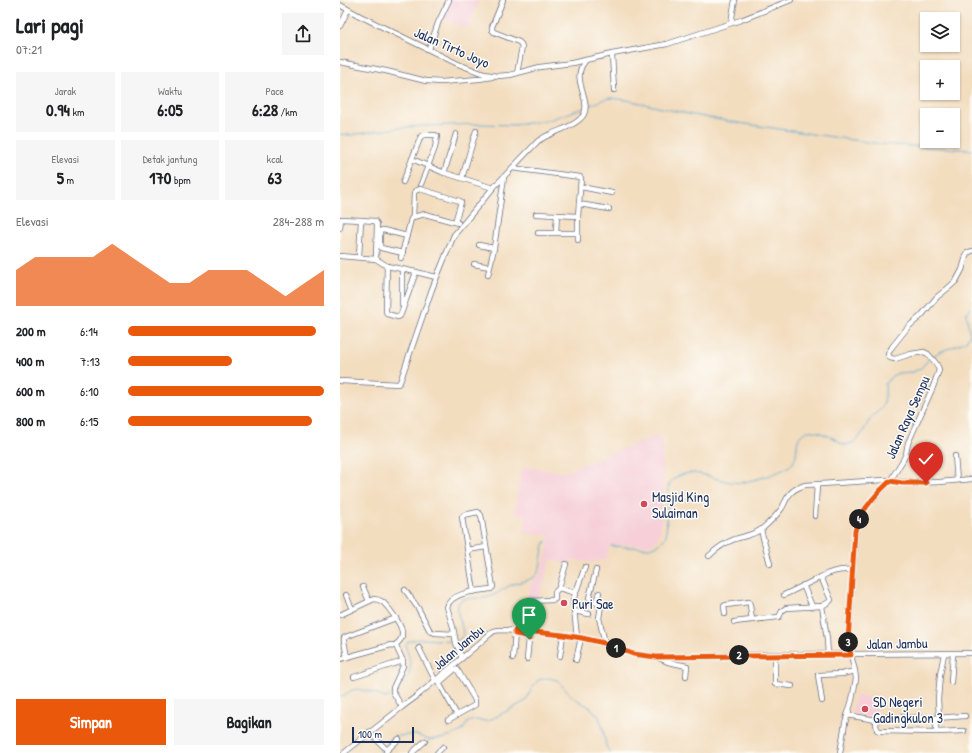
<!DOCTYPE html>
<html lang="id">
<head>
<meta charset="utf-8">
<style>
  :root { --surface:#fff; --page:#f6f6f6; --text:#202124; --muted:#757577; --accent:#ea580c }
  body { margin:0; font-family:"Patrick Hand",sans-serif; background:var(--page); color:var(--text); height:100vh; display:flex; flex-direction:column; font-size:15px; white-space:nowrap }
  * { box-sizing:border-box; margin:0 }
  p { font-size:13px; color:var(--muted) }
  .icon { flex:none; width:22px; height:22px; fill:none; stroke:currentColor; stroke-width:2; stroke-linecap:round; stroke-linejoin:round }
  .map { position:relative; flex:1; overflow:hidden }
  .details { display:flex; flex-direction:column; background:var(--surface); width:340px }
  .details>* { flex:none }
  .fabs { position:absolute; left:580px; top:12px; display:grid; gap:8px }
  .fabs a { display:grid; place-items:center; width:40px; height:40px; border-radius:0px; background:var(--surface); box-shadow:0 1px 3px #0004; font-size:20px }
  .scale { position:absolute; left:12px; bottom:10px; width:62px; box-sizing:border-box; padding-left:4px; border:2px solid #1b2f5e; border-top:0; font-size:11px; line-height:14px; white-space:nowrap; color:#1b2f5e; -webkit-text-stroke:3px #fdfcf7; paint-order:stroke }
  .pin { position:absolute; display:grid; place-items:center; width:34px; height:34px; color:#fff; margin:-41px -17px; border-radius:50% 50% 50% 0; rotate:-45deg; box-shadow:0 0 4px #0007 }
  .pin .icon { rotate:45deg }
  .km { position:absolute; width:20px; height:20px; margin:-10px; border-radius:50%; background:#222; color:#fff; font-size:11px; line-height:20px; text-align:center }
  .round { display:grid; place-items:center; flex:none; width:42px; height:42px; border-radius:0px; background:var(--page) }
  .overview { display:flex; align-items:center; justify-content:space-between; height:68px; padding:0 16px }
  h1 { font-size:22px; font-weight:800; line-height:30px }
  .stats { display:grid; grid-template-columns:repeat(3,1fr); gap:6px; height:68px; padding:4px 16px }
  .stats div { display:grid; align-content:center; border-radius:0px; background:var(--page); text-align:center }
  .stats b { font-size:17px; font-weight:800 }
  .stats small { font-size:11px; font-weight:400 }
  .stats p { font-size:11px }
  .chart { height:112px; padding:8px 16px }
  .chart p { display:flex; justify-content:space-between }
  .chart svg { width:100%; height:72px; margin-top:4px; fill:var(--accent); opacity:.7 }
  .primary-button { display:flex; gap:8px; margin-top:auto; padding:8px 16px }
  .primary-button a { flex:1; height:46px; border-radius:0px; background:var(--accent); color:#fff; font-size:16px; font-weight:800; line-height:46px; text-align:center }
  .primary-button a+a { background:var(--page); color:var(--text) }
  ul { padding:0 16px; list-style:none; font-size:13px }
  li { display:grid; grid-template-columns:64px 48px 1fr; align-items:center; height:30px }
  li i { height:10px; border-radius:5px; background:var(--accent) }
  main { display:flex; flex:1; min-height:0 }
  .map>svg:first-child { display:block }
</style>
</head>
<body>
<main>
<section class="details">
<div class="overview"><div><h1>Lari pagi</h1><p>07:21</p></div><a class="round"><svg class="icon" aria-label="share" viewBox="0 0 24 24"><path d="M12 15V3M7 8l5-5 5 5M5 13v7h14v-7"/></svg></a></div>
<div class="stats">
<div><p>Jarak</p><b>0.94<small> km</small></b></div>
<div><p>Waktu</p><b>6:05</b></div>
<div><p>Pace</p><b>6:28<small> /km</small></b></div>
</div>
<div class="stats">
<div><p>Elevasi</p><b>5<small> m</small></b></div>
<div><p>Detak jantung</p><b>170<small> bpm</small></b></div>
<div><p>kcal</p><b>63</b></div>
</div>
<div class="chart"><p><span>Elevasi</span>284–288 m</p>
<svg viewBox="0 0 160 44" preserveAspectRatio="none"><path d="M0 44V22L10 14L20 14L30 14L40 14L50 6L60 14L70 22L80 30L90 30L100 22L110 22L120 22L130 30L140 38L150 30L160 22V44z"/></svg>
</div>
<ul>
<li><b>200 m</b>6:14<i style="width:96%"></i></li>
<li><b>400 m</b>7:13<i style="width:53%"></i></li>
<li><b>600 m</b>6:10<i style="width:100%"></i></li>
<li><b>800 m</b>6:15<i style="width:94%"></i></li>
</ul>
<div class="primary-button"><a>Simpan</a><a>Bagikan</a></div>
</section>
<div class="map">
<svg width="632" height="753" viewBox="0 0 632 753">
  <rect width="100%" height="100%" fill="#fdfcf7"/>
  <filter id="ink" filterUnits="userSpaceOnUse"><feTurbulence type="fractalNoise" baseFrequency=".025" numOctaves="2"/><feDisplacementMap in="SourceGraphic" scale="8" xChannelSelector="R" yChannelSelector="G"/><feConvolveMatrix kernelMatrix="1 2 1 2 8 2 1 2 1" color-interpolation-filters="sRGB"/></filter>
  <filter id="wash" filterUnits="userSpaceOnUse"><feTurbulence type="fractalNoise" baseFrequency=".012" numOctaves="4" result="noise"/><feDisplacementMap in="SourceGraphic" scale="16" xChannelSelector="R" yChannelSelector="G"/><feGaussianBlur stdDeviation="0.9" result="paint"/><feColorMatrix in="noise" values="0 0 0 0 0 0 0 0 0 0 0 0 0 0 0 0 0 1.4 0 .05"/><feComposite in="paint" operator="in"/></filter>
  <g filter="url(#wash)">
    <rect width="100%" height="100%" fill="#f3ddbf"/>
    <!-- built -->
    <g fill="#f6cfd9">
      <path d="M111,0H139L128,29L102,18Z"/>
      <path d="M315,436L319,437L322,440L323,459L324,496L320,533L318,539L312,544L305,545H270L266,558L263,560L252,562L232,560L229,565L211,559L201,591L194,603L192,604L186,627L177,626L185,600H187L191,583L199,577L208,548L209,539L206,534H184L186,516L185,515L176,514L174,512L181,470L185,467L224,472Z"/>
      <path d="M516,694L539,701L535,718L511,713L514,705Z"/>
    </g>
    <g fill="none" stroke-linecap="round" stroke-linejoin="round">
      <!-- stream -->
      <g stroke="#57a5d0" stroke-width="1">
        <path d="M247,107L262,100L270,98L287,100L353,115L392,122L540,144L632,150"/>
        <path d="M0,134L10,135L58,128L82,126L140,124L174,125L208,120L244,108"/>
        <path d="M592,357L599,352L620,344L626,341L630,334L626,313L632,308"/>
        <path d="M271,546L288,547L310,548L321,543L326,536L329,484C351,458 378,487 404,482C415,480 444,472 452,464C461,454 451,436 468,431C474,429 491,437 497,440C499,442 502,444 504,445C509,445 515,442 518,439C523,433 526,425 531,418C537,411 541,411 544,402C546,396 545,389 545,384L552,376L558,373L573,372L581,368L589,359"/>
        <path d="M118,640C132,636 111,613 120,601C124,597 138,599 144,598C154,597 161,590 169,586C173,584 177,583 181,582C186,580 194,579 197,574C203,565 200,551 206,541"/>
        <path d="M55,692C59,687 65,682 68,677C73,666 69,655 65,645C72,634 103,642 115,641"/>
        <path d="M0,698L12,690L17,689L32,692L45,698L49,697L52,694"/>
        <path d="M45,744L48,741L58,736L66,735H77L88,740L105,738L122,731L128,722L134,720L148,721L186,701L191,690L198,680L208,678L217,680L224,688L234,698L251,708L259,717L263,729L266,746L270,753"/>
        <path d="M40,753L41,748"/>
      </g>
    </g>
  </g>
  <g filter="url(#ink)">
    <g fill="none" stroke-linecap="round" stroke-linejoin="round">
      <!-- minor casing -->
      <g stroke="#676c80" stroke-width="6">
        <g id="minor">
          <path d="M163,0L152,27V30L154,32L179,42L181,44L182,47L177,73"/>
          <path d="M0,5L20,16L118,64L144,74L158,76L170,75L200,67L232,63L272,54L327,44L401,20L451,0"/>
          <path d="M391,23L395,0"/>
          <path d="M0,26L8,10"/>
          <path d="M89,49L98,23L109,0"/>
          <path d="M272,54L274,90"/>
          <path d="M0,62L46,71L86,81L101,82L139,79L152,77"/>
          <path d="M72,159L102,172L153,188"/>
          <path d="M172,168L240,177L241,178L238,216V240"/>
          <path d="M104,173L116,134"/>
          <path d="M122,178L136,131"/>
          <path d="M63,182L81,136L84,135H95L97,136L95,148L81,184"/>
          <path d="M241,187L272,193"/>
          <path d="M239,204L269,209"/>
          <path d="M196,214L238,216"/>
          <path d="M73,217L85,214L118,223"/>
          <path d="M0,228L1,219L21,220"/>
          <path d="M216,232L217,215"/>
          <path d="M198,233H238"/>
          <path d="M139,245L154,248"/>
          <path d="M63,253L41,248L40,246V231L42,230H43L67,236"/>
          <path d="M0,256L36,259"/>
          <path d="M19,257L21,220L35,221L37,224L36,259L47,266L76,272"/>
          <path d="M61,258L71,219L73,217L74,193L75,191L80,189L120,201L121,202L115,222"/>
          <path d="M134,264L150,267"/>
          <path d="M47,266L46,311L47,314L58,317L60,316L61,314L76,272L96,277"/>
          <path d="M62,269V305"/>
          <path d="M148,275L154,248L164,177"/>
          <path d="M0,381L58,384L60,382L92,289L114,235L153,188L198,141C202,139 205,136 209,135C219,130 232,127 240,119C255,106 234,85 241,68C242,65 244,63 246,60"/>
          <path d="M615,456L617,480"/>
          <path d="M475,516L477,485"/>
          <path d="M421,530L430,564"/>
          <path d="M128,550L146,547"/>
          <path d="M369,556C377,548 384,543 395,539C404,536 415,535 423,528C430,522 437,515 442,508C445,503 446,498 450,494C453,489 460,487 465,485L544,480L571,483L600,482L632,479"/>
          <path d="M256,570L249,598L261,606L259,618L265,643"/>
          <path d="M481,577C491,571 501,569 513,570"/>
          <path d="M463,585L472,606"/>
          <path d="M23,587L29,601"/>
          <path d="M219,588L226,564"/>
          <path d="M65,590L78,608L90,631L95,633L114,634"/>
          <path d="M6,595L12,609"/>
          <path d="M190,601L213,600L215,599V592L219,588L236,593"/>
          <path d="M256,602L259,593"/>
          <path d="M482,606L487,639L488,655"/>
          <path d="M234,611L249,614"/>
          <path d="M385,614L384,606L386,605L409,602L410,605L412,620"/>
          <path d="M0,615L34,599C37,599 40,600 43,602C49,608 64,627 62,635C62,640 58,643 55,645"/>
          <path d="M394,622L439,617L442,611L446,608L482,606L489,602L491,600L481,577L444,595"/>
          <path d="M175,634L188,636L189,639L187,659"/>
          <path d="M237,637L233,600L245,567"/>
          <path d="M79,648L95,680"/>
          <path d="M435,655V684L452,686"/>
          <path d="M220,656L223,635"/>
          <path d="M7,657L4,641V638L8,636L56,618"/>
          <path d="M122,658L116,643L113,627L107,607C111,592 138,591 151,589L153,587L141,515L138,512L124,515L122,517L134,592"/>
          <path d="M173,658L175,632"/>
          <path d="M319,658L328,662L347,666L346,676"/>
          <path d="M0,659L51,645L56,646L63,661V666L53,688V692L62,707"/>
          <path d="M236,660L241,638"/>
          <path d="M14,677L63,661"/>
          <path d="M97,679L99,683L117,715L135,705V700L117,669H115L99,683"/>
          <path d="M611,682L613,654"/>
          <path d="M482,701L478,675H479L502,674L515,671"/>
          <path d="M507,715L536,720"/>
          <path d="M599,717L598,699L600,675L604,654"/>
          <path d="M108,720L117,715"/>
          <path d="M624,731L596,732L540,731L537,730L536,724L537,717H538L596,718L625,716"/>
          <path d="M29,732L47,750"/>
          <path d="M596,732V718"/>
          <path d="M4,753L62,707L77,696L135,647L150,634L154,631L159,630L187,631L229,636L256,641L293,654L316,657H360L399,655L632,653"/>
          <path d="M46,753L47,750L59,739"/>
          <path d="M72,753L85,741"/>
          <path d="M97,753L103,747"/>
          <path d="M500,753L505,723L512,700L516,679L515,671L511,655L508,641L516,526L519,518L526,507L550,481L563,460L566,454L568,443L593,387L599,370L598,367L595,362L588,354L584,352L571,354L555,359L550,358L548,354L552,347L568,327L581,316L597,297L607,289L616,281L622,270L626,256L627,253L632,251"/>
        </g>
      </g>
      <!-- minor -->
      <use href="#minor" stroke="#fff" stroke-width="4.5"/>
    </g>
  </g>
  <g fill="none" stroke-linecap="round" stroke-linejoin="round" filter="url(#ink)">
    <!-- route casing -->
    <g stroke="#fff" stroke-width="8">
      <path id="route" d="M189,639L188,636H187L175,634V630L223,635L242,638L264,643L293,654L316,657L511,655L508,641L515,531C519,512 536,494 550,481L562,483H586"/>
    </g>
    <!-- route -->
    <use href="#route" stroke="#ea580c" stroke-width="5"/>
  </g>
  <!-- markers -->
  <g fill="#d1495b" stroke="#fdfcf7" stroke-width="1.5">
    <circle cx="304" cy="504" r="4"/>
    <circle cx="224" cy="603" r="4"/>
    <circle cx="525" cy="709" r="4"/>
  </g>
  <g text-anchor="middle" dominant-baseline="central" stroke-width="3" stroke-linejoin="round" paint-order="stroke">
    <!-- street labels -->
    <g font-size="14" fill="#1b2f5e" stroke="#fdfcf7">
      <text transform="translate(112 47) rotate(24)">Jalan Tirto Joyo</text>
      <text transform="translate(567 417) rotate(-66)">Jalan Raya Sempu</text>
      <text transform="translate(557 643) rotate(-1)">Jalan Jambu</text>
      <text transform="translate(118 647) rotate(-40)">Jalan Jambu</text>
    </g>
    <!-- poi labels -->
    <g font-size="14" fill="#1b2f5e" stroke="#fdfcf7" text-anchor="start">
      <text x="312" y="496">Masjid King<tspan x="312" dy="16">Sulaiman</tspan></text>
      <text x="232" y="603">Puri Sae</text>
      <text x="533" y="701">SD Negeri<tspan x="533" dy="16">Gadingkulon 3</tspan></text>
    </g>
  </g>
</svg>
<div class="fabs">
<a><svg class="icon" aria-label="layers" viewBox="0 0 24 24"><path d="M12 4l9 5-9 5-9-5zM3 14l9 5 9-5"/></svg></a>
<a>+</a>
<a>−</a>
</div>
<div class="scale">100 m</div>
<div class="pin" style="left:189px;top:639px;background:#1e9e55"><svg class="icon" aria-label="arrive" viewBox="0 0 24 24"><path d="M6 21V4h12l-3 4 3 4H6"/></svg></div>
<div class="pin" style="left:586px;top:483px;background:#d93025"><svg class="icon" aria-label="check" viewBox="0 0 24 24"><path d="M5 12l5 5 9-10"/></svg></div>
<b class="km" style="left:276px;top:648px">1</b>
<b class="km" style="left:399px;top:655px">2</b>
<b class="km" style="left:508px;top:642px">3</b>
<b class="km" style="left:519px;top:519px">4</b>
</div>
</main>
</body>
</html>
